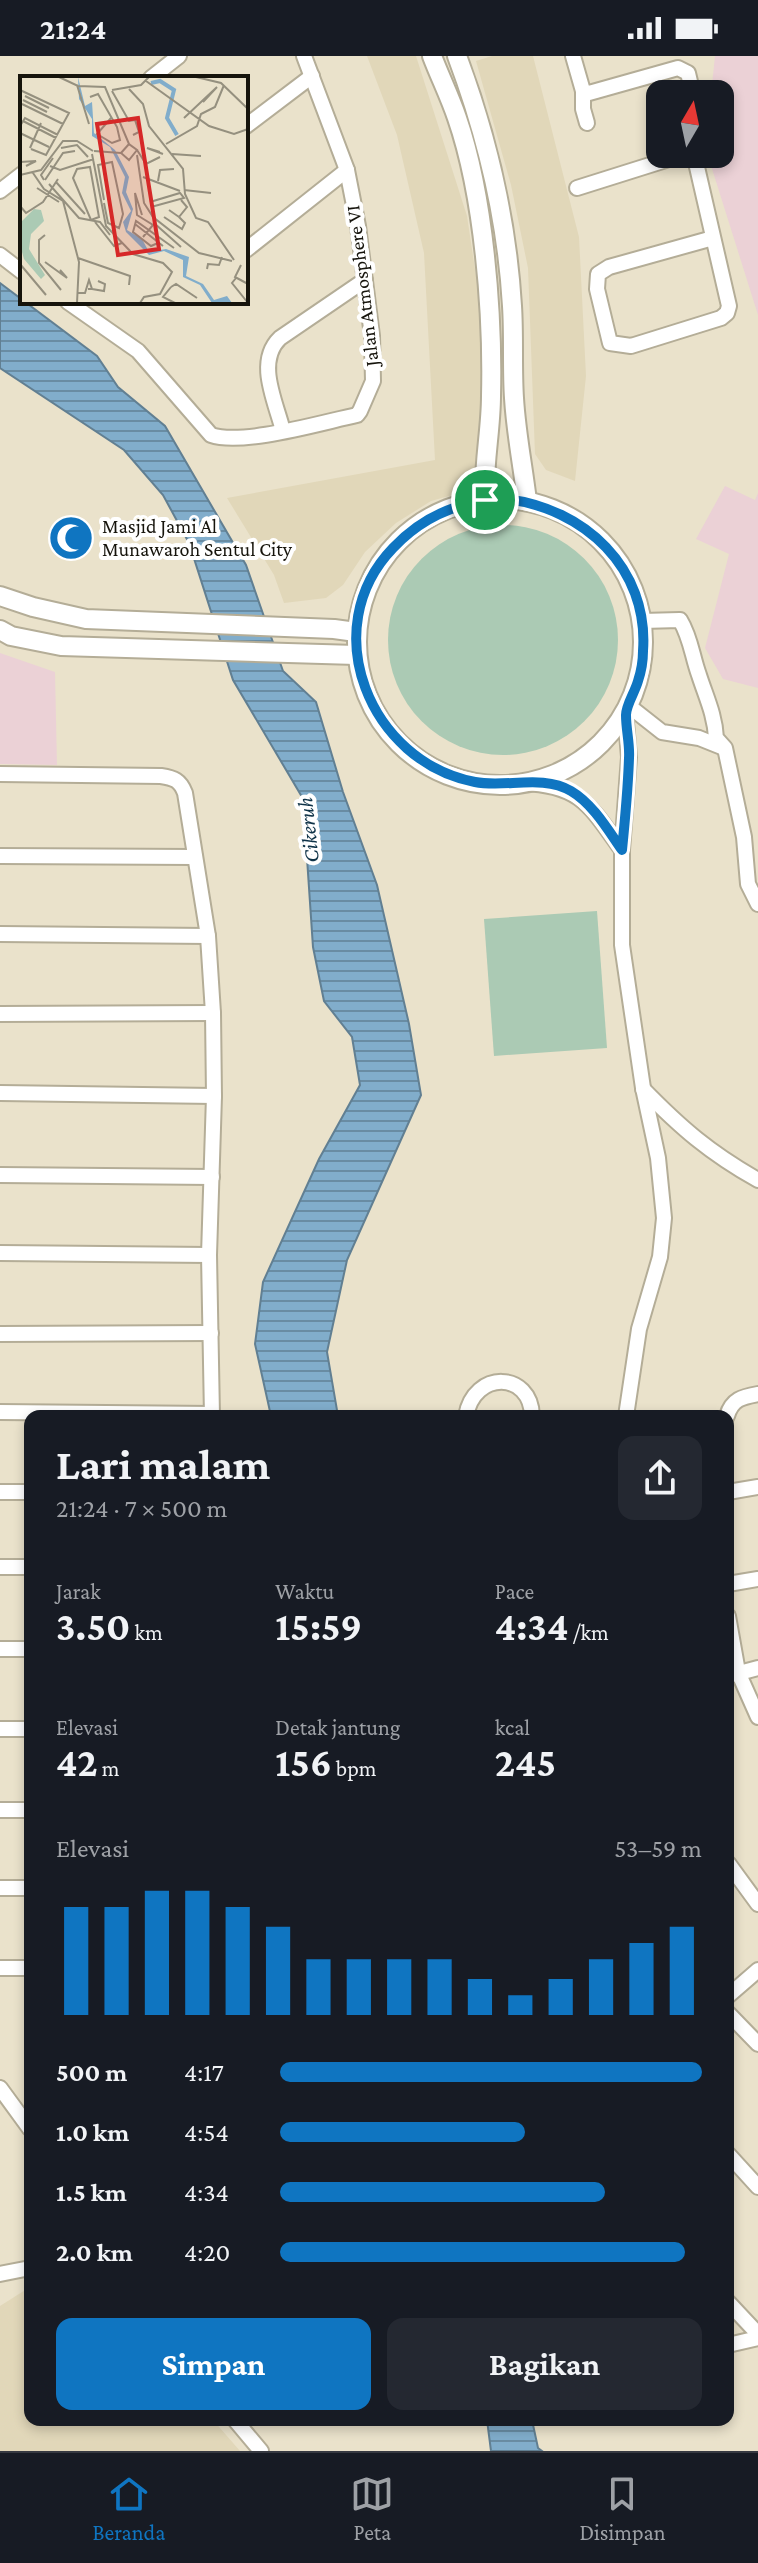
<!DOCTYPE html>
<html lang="id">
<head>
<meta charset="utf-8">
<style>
  :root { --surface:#171b24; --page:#242831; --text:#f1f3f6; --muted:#9ea1a6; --line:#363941; --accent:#0f75c1 }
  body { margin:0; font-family:"Crimson Pro",serif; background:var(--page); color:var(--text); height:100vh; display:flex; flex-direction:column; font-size:30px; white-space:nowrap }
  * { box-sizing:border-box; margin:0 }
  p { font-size:26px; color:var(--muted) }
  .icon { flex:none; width:44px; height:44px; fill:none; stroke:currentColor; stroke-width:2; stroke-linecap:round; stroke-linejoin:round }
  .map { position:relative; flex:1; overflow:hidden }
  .drawer { position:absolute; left:24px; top:1354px; width:710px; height:1016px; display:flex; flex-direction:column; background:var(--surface); border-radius:16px; box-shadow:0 4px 12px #0003 }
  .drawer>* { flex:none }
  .needle { width:52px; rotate:9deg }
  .controls { position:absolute; left:646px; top:24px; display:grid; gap:16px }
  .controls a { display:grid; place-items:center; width:88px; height:88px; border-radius:16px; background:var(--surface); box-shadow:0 4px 12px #0003; font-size:40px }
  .pin { position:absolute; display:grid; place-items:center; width:68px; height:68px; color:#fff; margin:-34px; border:4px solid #fff; border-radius:50%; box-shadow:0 2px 8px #0007 }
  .round { display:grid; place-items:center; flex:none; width:84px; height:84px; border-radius:16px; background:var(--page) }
  .overview { display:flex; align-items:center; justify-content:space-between; height:136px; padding:0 32px }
  h1 { font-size:44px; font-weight:700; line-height:60px }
  .metrics { display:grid; grid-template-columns:repeat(3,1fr); gap:12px; height:136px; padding:8px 32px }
  .metrics div { display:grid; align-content:center }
  .metrics b { font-size:40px; font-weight:700 }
  .metrics small { font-size:22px; font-weight:400 }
  .metrics p { font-size:22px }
  .chart { height:224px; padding:16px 32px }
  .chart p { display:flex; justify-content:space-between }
  .chart svg { width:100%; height:144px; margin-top:8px; stroke:var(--accent); stroke-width:6 }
  .button { display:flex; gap:16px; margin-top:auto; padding:16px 32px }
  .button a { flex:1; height:92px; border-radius:16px; background:var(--accent); color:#fff; font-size:32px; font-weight:700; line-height:92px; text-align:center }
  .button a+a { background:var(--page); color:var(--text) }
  ul { padding:0 32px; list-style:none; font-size:26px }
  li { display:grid; grid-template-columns:128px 96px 1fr; align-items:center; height:60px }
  li i { height:20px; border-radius:10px; background:var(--accent) }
  .status { display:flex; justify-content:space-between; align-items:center; height:56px; padding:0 40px; background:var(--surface); direction:ltr }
  .status svg { height:22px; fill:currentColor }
  .tabs { display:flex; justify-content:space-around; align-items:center; height:112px; border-top:2px solid var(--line); background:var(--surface); font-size:22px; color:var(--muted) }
  .tabs a { display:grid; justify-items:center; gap:4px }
  .tabs .active { color:var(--accent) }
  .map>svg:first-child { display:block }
</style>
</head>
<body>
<div class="status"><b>21:24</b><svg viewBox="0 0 49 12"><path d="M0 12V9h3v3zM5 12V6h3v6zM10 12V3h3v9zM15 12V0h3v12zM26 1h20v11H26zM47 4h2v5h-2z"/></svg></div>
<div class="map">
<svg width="758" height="2395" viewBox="0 0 758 2395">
  <defs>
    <pattern id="water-rules" width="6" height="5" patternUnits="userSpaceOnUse" patternTransform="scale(2)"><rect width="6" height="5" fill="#81adcb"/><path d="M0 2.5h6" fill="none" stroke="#698ca3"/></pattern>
  </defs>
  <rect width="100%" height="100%" fill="#eae2cb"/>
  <!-- built -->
  <g fill="#e1d7b9">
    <path d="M367,0H416L467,160L481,253L483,352L476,415L460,437L431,445L396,467L365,496L343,529L326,542L284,547L274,519L227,442L435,404L424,197L397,79Z"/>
    <path d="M492,0H533L579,181L586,320L575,425L546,414L535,398L528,212L511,129L476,5Z"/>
    <path d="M30,2231V2364H213L240,2395H0V2250Z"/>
  </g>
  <!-- education -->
  <g fill="#ebd1d6">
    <path d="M715,0H758V259L708,100V98H720V38H711Z"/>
    <path d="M725,430L755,444L758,437V632L723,623L705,592L729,498L696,483Z"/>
    <path d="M0,597L55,616L57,709L0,708Z"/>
  </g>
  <!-- grass -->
  <g fill="#abcab4">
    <circle cx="503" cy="584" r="115"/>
    <path d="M597,855L607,992L494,1000L484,863Z"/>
  </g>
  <!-- water -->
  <g fill="url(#water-rules)" stroke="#617f92" stroke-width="2">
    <path d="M0,227L97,300L118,331L165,370L246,509L283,615L316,646L343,736L377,829L409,968L421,1039L347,1204L327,1296L338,1360H271L255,1288L263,1226L319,1103L360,1029L352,981L324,945L313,891L307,802L315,763L233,624L189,487L163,439L124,394L0,312Z"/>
    <path d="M487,2364H532L538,2392L542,2395H491Z"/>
  </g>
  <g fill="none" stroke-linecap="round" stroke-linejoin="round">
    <!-- minor casing -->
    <g stroke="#b4ad97" stroke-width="18">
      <g id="minor">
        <path d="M573,0L583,35L589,37L678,12L688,17L693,38"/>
        <path d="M151,22L179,0"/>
        <path d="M583,35V53L587,67"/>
        <path d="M246,70L312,20"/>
        <path d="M694,98L729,250L727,257L721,262L631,290L610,287L597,233L598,218L609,211L713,182"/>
        <path d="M577,132L685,98"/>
        <path d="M0,135L22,118"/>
        <path d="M246,194L347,114"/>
        <path d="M0,199L22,216"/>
        <path d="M68,246L138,295L211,379C243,390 323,366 357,359L360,355L373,325L372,280L358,170L347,114L304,0"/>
        <path d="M283,375C276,346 255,306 280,282L365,224"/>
        <path d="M642,565L680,564C691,582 692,600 699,619C706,641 715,659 716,682L725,692L744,781L748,828L758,848"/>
        <path d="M629,650L662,676L699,682L724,692"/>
        <path d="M625,655L629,701L622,794V889L643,1032L658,1102L664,1162L660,1201L639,1273L626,1360"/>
        <path d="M0,718L161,720C174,722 180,724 185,737L208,880L213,957L214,1040L209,1199L212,1360"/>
        <path d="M523,727C581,729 590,750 622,794"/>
        <path d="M0,800L195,801"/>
        <path d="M0,878L208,880"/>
        <path d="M0,958L213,957"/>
        <path d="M643,1033C681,1072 710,1097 758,1124"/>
        <path d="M0,1037L214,1040"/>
        <path d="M0,1119L212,1121"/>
        <path d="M0,1197L209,1199"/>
        <path d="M0,1278L211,1277"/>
        <path d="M0,1356L212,1358"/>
        <path d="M466,1360C474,1314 531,1315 532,1360"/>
        <path d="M727,1360C732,1343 742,1341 758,1338"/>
        <path d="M0,1436H30"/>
        <path d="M728,1436L758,1431"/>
        <path d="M0,1511H30"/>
        <path d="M728,1528L758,1523"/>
        <path d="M728,1560L738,1616L758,1661"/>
        <path d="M0,1593H30"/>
        <path d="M728,1620L758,1612"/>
        <path d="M0,1673H30"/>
        <path d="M0,1754H30"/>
        <path d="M728,1807L758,1848"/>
        <path d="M0,1832H30"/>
        <path d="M0,1912H30"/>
        <path d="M728,1940L758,1914"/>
        <path d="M728,1957L758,1988"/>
        <path d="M0,2032L30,2073"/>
        <path d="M728,2098L758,2131"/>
        <path d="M0,2218L30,2212"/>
        <path d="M728,2246L758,2278"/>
        <path d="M728,2289L758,2282"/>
        <path d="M235,2364L261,2395"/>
      </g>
    </g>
    <!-- major casing -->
    <g stroke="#b4ad97" stroke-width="22">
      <g id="major">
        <path d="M432,0C440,21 450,41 457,62C484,140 493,257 491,340C491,375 483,409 485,444"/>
        <path d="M457,0C487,80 507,165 512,250C514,281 512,312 514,342C516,377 523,411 527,445"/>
        <circle cx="500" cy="586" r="143"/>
        <path d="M0,540L33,551L86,563L334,573L356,576"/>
        <path d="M0,574L11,580L61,590L356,599"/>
      </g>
    </g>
    <!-- minor -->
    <use href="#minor" stroke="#fff" stroke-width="14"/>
    <!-- major -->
    <use href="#major" stroke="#fff" stroke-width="18"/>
  </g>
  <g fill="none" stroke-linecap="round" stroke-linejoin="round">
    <!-- route casing -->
    <g stroke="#fff" stroke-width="16">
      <path id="route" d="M506,443C584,452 649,512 643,595C643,605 641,616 638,625C635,636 626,649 626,659C626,674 630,688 629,702C628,733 625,764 622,794C608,774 593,748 571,735C543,718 505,732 475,726C370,706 315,573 393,492C424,459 461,444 506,443Z"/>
    </g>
    <!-- route -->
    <use href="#route" stroke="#0f75c1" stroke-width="10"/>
  </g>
  <!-- icons -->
  <defs>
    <g id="mosque-disc" transform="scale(2.3)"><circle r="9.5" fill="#0f75c1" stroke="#fff"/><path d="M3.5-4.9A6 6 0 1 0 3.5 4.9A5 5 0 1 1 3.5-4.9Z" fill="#fff"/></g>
  </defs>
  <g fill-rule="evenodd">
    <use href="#mosque-disc" x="71" y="482"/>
  </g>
  <g text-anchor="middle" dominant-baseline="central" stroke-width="8" stroke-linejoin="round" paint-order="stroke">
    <!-- street labels -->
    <g font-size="20" fill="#16140c" stroke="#fff">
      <text transform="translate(362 230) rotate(-97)">Jalan Atmosphere VI</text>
    </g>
    <!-- poi labels -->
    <g font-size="20" fill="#16140c" stroke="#fff" text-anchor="start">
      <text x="102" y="470">Masjid Jami Al<tspan x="102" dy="23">Munawaroh Sentul City</tspan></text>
    </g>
    <!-- water labels -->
    <g font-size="22" font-style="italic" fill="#0e3247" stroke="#fff">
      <text transform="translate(308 774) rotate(-96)">Cikeruh</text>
    </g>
  </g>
  <!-- overview -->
  <g transform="translate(20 20)">
    <rect width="228" height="228" fill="#eae2cb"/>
    <path d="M14,133L21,134L24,145L11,158L9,173L25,199L21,203L4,183L0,169V147Z" fill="#abcab4"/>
    <path d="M58,1L65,30L72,26L74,57L95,74L109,101L106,116L113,133L107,154L122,163L129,176L146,173L169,181L166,200L183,208L194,224L207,220L212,227H192L180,209L163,201V184L144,175L129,179L106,156L103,146L111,135L102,117L105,101L90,71L72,60V43L59,23Z" fill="#81adcb"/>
    <path fill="none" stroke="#81adcb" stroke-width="4" d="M131,7L140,5L154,14L147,42L157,59"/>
    <path fill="none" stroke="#95907f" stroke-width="2" d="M39,1L58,10L85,11L109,68L117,74L109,84L101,77L109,68M176,1L201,7L228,33M126,5L189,50L214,58L228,53M57,9L69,48M109,13L123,28L129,50L163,93L165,118L176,142L188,146L214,184M0,14L49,37L26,79L11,73M92,14L121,9L129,1M92,15L109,45L115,44L119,56L113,59M5,20L29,32M70,21L78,18L97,51L100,64L92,67L77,58L91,42M3,24L27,36M2,28L43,48M164,42L197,11L183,26M3,45L36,62M0,50L5,42L38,59M0,57L29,71M146,68L177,50L181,38L195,31L204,9M10,72L21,47M41,72L57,69L68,81M117,74L126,88L140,81M74,75L101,77M140,76L127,72L143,78M72,78L86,150L113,178L143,187L152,196L140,218L124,221L120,227M152,78L181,80M117,79L124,127L133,141L179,177L212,185M0,86L16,85L6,90M30,90L40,94L74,83M70,91L79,141L71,144L53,102L57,93ZM13,97L24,113L43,125L59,186L57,227M0,99L21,94L43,65H57L73,75M123,101L160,115M24,104L21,99L33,82M25,104L43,77L55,75M138,105L140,94L154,93M36,106L65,138M29,108L59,142L80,146L90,159M17,112L39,126M164,114L191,117M84,124L78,89L92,86L103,138L99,152L88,147L84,127M130,126L160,117L164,122L131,131M0,130L6,137L23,126L38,103M149,134L159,141L167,131L161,124M122,139L115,117L117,139L133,149L123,161M144,141L162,153L165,147L159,141M75,146L94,170L102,167M134,147L161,171M115,148L143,170M25,159L19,164V187L41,214M138,167L131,170L113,156L116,145L154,172M58,182L110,200L109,209M25,186L47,202L40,194M0,188L26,219M221,189L215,201L228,208M187,193L188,188L199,189L202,181M216,202L212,207L228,227M151,211L156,208L177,222M151,211L143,221L155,227M72,213L84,215L85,208L78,205M57,217H65L69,204L72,213H68"/>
    <path fill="#d62828" fill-opacity="0.15" stroke="#d62828" stroke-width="4" d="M118,42L139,173L98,179L77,48Z"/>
    <rect width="228" height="228" fill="none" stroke="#16140c" stroke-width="4"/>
  </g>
</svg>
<div class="controls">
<a><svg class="needle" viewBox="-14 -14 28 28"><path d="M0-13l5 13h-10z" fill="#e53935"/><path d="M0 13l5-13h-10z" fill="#9ea1a6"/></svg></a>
</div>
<div class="pin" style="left:485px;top:444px;background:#1e9e55"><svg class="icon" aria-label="arrive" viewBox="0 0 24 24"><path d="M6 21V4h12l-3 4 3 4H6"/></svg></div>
<section class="drawer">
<div class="overview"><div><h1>Lari malam</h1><p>21:24 · 7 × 500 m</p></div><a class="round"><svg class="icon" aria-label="share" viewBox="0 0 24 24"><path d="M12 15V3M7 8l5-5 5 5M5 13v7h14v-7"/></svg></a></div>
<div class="metrics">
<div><p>Jarak</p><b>3.50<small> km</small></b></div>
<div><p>Waktu</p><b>15:59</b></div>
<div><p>Pace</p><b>4:34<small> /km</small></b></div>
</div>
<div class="metrics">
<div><p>Elevasi</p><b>42<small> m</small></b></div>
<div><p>Detak jantung</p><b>156<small> bpm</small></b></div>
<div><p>kcal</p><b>245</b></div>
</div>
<div class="chart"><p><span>Elevasi</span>53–59 m</p>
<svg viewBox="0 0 160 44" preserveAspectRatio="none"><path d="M5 44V11M15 44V11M25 44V6M35 44V6M45 44V11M55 44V17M65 44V27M75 44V27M85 44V27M95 44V27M105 44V33M115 44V38M125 44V33M135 44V27M145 44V22M155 44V17"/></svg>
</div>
<ul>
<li><b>500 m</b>4:17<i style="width:100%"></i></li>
<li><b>1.0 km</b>4:54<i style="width:58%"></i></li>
<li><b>1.5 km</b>4:34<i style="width:77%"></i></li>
<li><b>2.0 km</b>4:20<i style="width:96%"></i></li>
</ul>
<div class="button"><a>Simpan</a><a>Bagikan</a></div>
</section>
</div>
<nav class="tabs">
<a class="active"><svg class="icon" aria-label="home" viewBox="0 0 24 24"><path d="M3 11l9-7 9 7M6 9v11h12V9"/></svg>Beranda</a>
<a><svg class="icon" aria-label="map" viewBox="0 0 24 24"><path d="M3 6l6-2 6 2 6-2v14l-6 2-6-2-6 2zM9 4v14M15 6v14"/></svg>Peta</a>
<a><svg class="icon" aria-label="saved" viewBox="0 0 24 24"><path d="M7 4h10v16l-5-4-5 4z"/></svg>Disimpan</a>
</nav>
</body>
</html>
